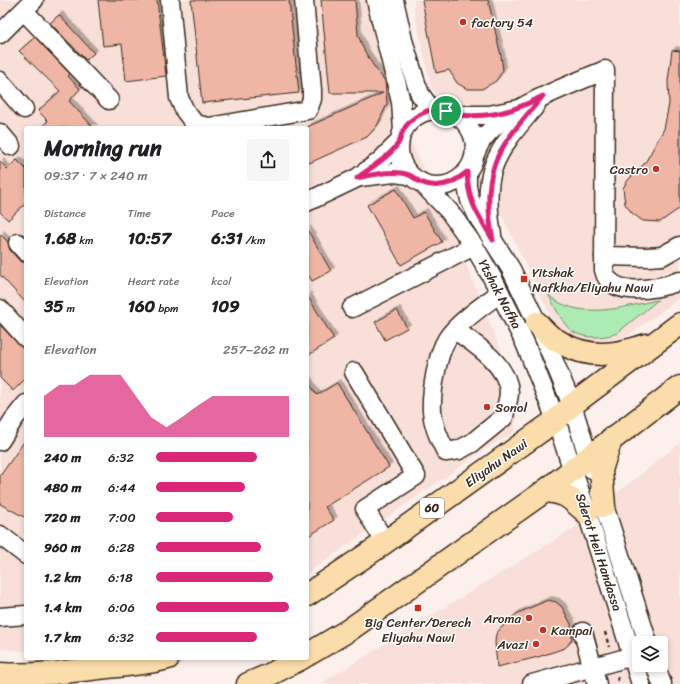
<!DOCTYPE html>
<html lang="en">
<head>
<meta charset="utf-8">
<style>
  :root { --surface:#fff; --page:#f6f6f6; --text:#202124; --muted:#757577; --accent:#db2777 }
  body { margin:0; font-family:Sriracha,sans-serif; background:var(--page); color:var(--text); height:100vh; display:flex; flex-direction:column; font-size:15px; white-space:nowrap }
  * { box-sizing:border-box; margin:0 }
  p { font-size:13px; color:var(--muted) }
  .icon { flex:none; width:22px; height:22px; fill:none; stroke:currentColor; stroke-width:2; stroke-linecap:round; stroke-linejoin:round }
  .map { position:relative; flex:1; overflow:hidden }
  .sheet { position:absolute; left:24px; top:126px; width:285px; height:534px; display:flex; flex-direction:column; background:var(--surface); border-radius:4px; box-shadow:0 2px 6px #0003 }
  .sheet>* { flex:none }
  .buttons { position:absolute; left:632px; top:636px; display:grid; gap:8px }
  .buttons a { display:grid; place-items:center; width:36px; height:36px; border-radius:4px; background:var(--surface); box-shadow:0 2px 6px #0003; font-size:20px }
  .pin { position:absolute; display:grid; place-items:center; width:34px; height:34px; color:#fff; margin:-17px; border:2px solid #fff; border-radius:50%; box-shadow:0 1px 4px #0007 }
  .round { display:grid; place-items:center; flex:none; width:42px; height:42px; border-radius:4px; background:var(--page) }
  .summary { display:flex; align-items:center; justify-content:space-between; height:68px; padding:0 20px }
  h1 { font-size:22px; font-weight:800; line-height:30px }
  .metrics { display:grid; grid-template-columns:repeat(3,1fr); gap:6px; height:68px; padding:4px 20px }
  .metrics div { display:grid; align-content:center }
  .metrics b { font-size:17px; font-weight:800 }
  .metrics small { font-size:11px; font-weight:400 }
  .metrics p { font-size:11px }
  .chart { height:112px; padding:8px 20px }
  .chart p { display:flex; justify-content:space-between }
  .chart svg { width:100%; height:72px; margin-top:4px; fill:var(--accent); opacity:.7 }
  ul { padding:0 20px; list-style:none; font-size:13px }
  li { display:grid; grid-template-columns:64px 48px 1fr; align-items:center; height:30px }
  li i { height:10px; border-radius:5px; background:var(--accent) }
  .map>svg:first-child { display:block }
</style>
</head>
<body>
<div class="map">
<svg width="680" height="684" viewBox="0 0 680 684">
  <defs>
    <filter id="shadow"><feDropShadow dx="3.5" dy="-3.5" stdDeviation="0" flood-color="#0004"/></filter>
  </defs>
  <rect width="100%" height="100%" fill="#fcf0ed"/>
  <filter id="ink" filterUnits="userSpaceOnUse"><feTurbulence type="fractalNoise" baseFrequency=".025" numOctaves="2"/><feDisplacementMap in="SourceGraphic" scale="8" xChannelSelector="R" yChannelSelector="G"/><feConvolveMatrix kernelMatrix="1 2 1 2 8 2 1 2 1" color-interpolation-filters="sRGB"/></filter>
  <g filter="url(#ink)">
    <!-- built -->
    <g fill="#f8dfd8" fill-rule="evenodd">
      <path d="M0,0H371L393,103L453,232L520,398L514,432L488,447L307,573V128H26V651L0,649Z"/>
      <path d="M414,0H680V298L621,341L597,346L567,337L556,327L481,172L472,121L432,90L414,10Z"/>
      <path d="M680,443V684H320L571,530ZM639,643H661V665H639Z"/>
    </g>
    <!-- green -->
    <path fill="#acebb3" stroke="#748a68" d="M548,294C551,297 555,301 560,303C590,318 627,306 658,300L617,333C601,339 576,340 565,324C558,314 553,303 548,294Z"/>
    <!-- building -->
    <g fill="#efb6a6" stroke="#3b2a1e" filter="url(#shadow)">
      <path d="M98,0H157L166,76L126,81L122,44L103,46Z"/>
      <path d="M191,0H289L299,93L202,103Z"/>
      <path d="M321,0H355L358,35L364,50L373,65L385,81L387,104L377,126L367,137L307,164V127L383,93H330Z"/>
      <path d="M422,0H488L501,56L503,70L496,81L482,89H467L457,83L449,70L436,73Z"/>
      <path d="M59,15L94,53L86,60L50,23Z"/>
      <path d="M35,37L70,74L68,76L80,89L69,101L94,128H40L48,121L38,111L60,91L19,51Z"/>
      <path d="M672,50L680,51V208L660,222L643,221L632,213L625,204L623,188L628,180L645,163L664,129L669,104L668,81Z"/>
      <path d="M17,160L26,169V203L8,220L0,212V161L7,169Z"/>
      <path d="M396,189L413,218L424,212L442,242L401,265L367,205Z"/>
      <path d="M307,229L331,271L312,281L307,273Z"/>
      <path d="M0,234L8,242L10,250L18,259L22,262H26V303L0,275Z"/>
      <path d="M307,295L334,339L307,356Z"/>
      <path d="M397,310L407,328L385,340L375,322Z"/>
      <path d="M0,325L26,352V378L13,391L0,378Z"/>
      <path d="M307,380L317,395L337,383L389,467L325,507L334,520L307,537Z"/>
      <path d="M26,439V518L0,504V476Z"/>
      <path d="M548,600L556,602L562,607L571,624L572,639L568,645L565,648L538,657L497,667L495,642L496,634L500,629L516,614Z"/>
    </g>
    <g fill="none" stroke-linecap="round" stroke-linejoin="round">
      <!-- minor casing -->
      <g stroke="#3b2a1e" stroke-width="21">
        <g id="minor">
          <path d="M170,0L179,98L185,111L195,124L209,127L308,110L312,99V90L304,0"/>
          <path d="M376,0L401,102L403,131"/>
          <path d="M394,0L403,40L415,80L420,94L428,105L435,110"/>
          <path d="M24,11L109,100"/>
          <path d="M0,34L34,0"/>
          <path d="M0,81L24,109"/>
          <circle cx="437" cy="148" r="38"/>
          <path d="M457,115H489L514,110"/>
          <path d="M0,133L11,146"/>
          <path d="M475,154C477,149 479,144 482,140C508,106 566,87 605,70L604,270C610,300 660,288 680,281"/>
          <path d="M467,171V187L470,200L477,215L511,269L543,335L572,405L592,469"/>
          <path d="M360,177L394,173L410,175"/>
          <path d="M421,182L449,211L474,246L493,279L525,343L556,420L587,513L641,684"/>
          <path d="M307,202L357,178L379,162L399,142"/>
          <path d="M492,235C488,214 486,185 494,165C503,142 521,123 536,105"/>
          <path d="M18,243L26,252"/>
          <path d="M604,256L648,257L662,256L680,246"/>
          <path d="M352,308L474,246"/>
          <path d="M0,309L26,338"/>
          <path d="M455,330C475,344 508,365 509,392C509,400 505,409 504,417L472,443L459,450L446,452C439,439 433,425 432,411C431,392 437,355 447,339C457,323 485,304 500,293"/>
          <path d="M354,372L416,476L365,509L385,542"/>
          <path d="M0,441L14,419L26,404"/>
          <path d="M600,493L648,643"/>
          <path d="M0,535L26,555"/>
          <path d="M0,617L26,615"/>
          <path d="M583,632L597,684"/>
          <path d="M655,665L662,684"/>
          <path d="M532,684L633,656"/>
        </g>
      </g>
      <!-- highway casing -->
      <g stroke="#3b2a1e" stroke-width="25">
        <g id="highway">
          <path d="M537,323C541,327 545,332 550,336C553,339 559,341 563,344C590,359 618,355 646,345"/>
          <path d="M545,491C568,493 570,499 587,513"/>
          <path d="M604,506L601,470L611,439"/>
          <path d="M307,595L374,550L556,420L572,405L680,324"/>
          <path d="M307,655L349,630L545,491L680,387"/>
          <path d="M0,674C33,676 66,672 98,668C121,666 146,664 168,658"/>
          <path d="M248,684L267,676L302,658"/>
        </g>
      </g>
      <!-- path -->
      <g stroke="#3b2a1e" stroke-width="2.5" stroke-dasharray="4 3" stroke-linecap="butt">
        <path d="M605,632L609,647"/>
        <path d="M617,677L619,684"/>
      </g>
      <!-- minor -->
      <use href="#minor" stroke="#fff" stroke-width="18"/>
      <!-- highway -->
      <use href="#highway" stroke="#fbddab" stroke-width="22"/>
    </g>
  </g>
  <g fill="none" stroke-linecap="round" stroke-linejoin="round" filter="url(#ink)">
    <!-- route casing -->
    <g stroke="#fff" stroke-width="8">
      <path id="route" d="M543,96C528,114 500,144 494,166C486,190 488,215 493,240C478,214 468,203 467,172C453,184 438,190 420,182C416,180 413,176 409,175C395,169 372,175 357,178C370,168 391,156 399,142C400,140 401,136 402,133C406,124 413,117 423,113C430,109 439,109 447,111C451,112 454,115 458,115C491,118 515,111 543,96Z"/>
    </g>
    <!-- route -->
    <use href="#route" stroke="#db2777" stroke-width="5"/>
  </g>
  <!-- markers -->
  <g fill="#c8321e" stroke="#fff" stroke-width="1.5">
    <circle cx="463" cy="22" r="4"/>
    <circle cx="656" cy="169" r="4"/>
    <rect x="520" y="275" width="8" height="8" rx="2"/>
    <circle cx="487" cy="407" r="4"/>
    <rect x="414" y="604" width="8" height="8" rx="2"/>
    <circle cx="529" cy="618" r="4"/>
    <circle cx="543" cy="630" r="4"/>
    <circle cx="536" cy="644" r="4"/>
  </g>
  <g text-anchor="middle" dominant-baseline="central" stroke-width="3" stroke-linejoin="round" paint-order="stroke">
    <!-- shield labels -->
    <rect fill="#fff" stroke="#766a62" stroke-width="1" x="420" y="498" width="24" height="20" rx="3"/>
    <g font-size="12" font-weight="bold" fill="#3b2a1e">
      <text x="432" y="508">60</text>
    </g>
    <!-- poi labels -->
    <g font-size="13" fill="#3b2a1e" stroke="#fff" text-anchor="start">
      <text x="471" y="22">factory 54</text>
      <text x="648" y="169" text-anchor="end">Castro</text>
      <text x="532" y="272">Yitshak<tspan x="532" dy="15">Nafkha/Eliyahu Nawi</tspan></text>
      <text x="495" y="407">Sonol</text>
      <text x="521" y="618" text-anchor="end">Aroma</text>
      <text x="418" y="622" text-anchor="middle">Big Center/Derech<tspan x="418" dy="15">Eliyahu Nawi</tspan></text>
      <text x="551" y="630">Kampai</text>
      <text x="528" y="644" text-anchor="end">Avazi</text>
    </g>
    <!-- street labels -->
    <g font-size="13" fill="#3b2a1e" stroke="#fff">
      <text transform="translate(500 294) rotate(62)">Ytshak Nafha</text>
      <text transform="translate(496 463) rotate(-35)">Eliyahu Nawi</text>
      <text transform="translate(599 552) rotate(72)">Sderot Heil Handassa</text>
    </g>
  </g>
</svg>
<div class="buttons">
<a><svg class="icon" aria-label="layers" viewBox="0 0 24 24"><path d="M12 4l9 5-9 5-9-5zM3 14l9 5 9-5"/></svg></a>
</div>
<div class="pin" style="left:446px;top:111px;background:#1e9e55"><svg class="icon" aria-label="arrive" viewBox="0 0 24 24"><path d="M6 21V4h12l-3 4 3 4H6"/></svg></div>
<section class="sheet">
<div class="summary"><div><h1>Morning run</h1><p>09:37 · 7 × 240 m</p></div><a class="round"><svg class="icon" aria-label="share" viewBox="0 0 24 24"><path d="M12 15V3M7 8l5-5 5 5M5 13v7h14v-7"/></svg></a></div>
<div class="metrics">
<div><p>Distance</p><b>1.68<small> km</small></b></div>
<div><p>Time</p><b>10:57</b></div>
<div><p>Pace</p><b>6:31<small> /km</small></b></div>
</div>
<div class="metrics">
<div><p>Elevation</p><b>35<small> m</small></b></div>
<div><p>Heart rate</p><b>160<small> bpm</small></b></div>
<div><p>kcal</p><b>109</b></div>
</div>
<div class="chart"><p><span>Elevation</span>257–262 m</p>
<svg viewBox="0 0 160 44" preserveAspectRatio="none"><path d="M0 44V19L10 12L20 12L30 6L40 6L50 6L60 19L70 32L80 38L90 32L100 25L110 19L120 19L130 19L140 19L150 19L160 19V44z"/></svg>
</div>
<ul>
<li><b>240 m</b>6:32<i style="width:76%"></i></li>
<li><b>480 m</b>6:44<i style="width:67%"></i></li>
<li><b>720 m</b>7:00<i style="width:58%"></i></li>
<li><b>960 m</b>6:28<i style="width:79%"></i></li>
<li><b>1.2 km</b>6:18<i style="width:88%"></i></li>
<li><b>1.4 km</b>6:06<i style="width:100%"></i></li>
<li><b>1.7 km</b>6:32<i style="width:76%"></i></li>
</ul>
</section>
</div>
</body>
</html>
